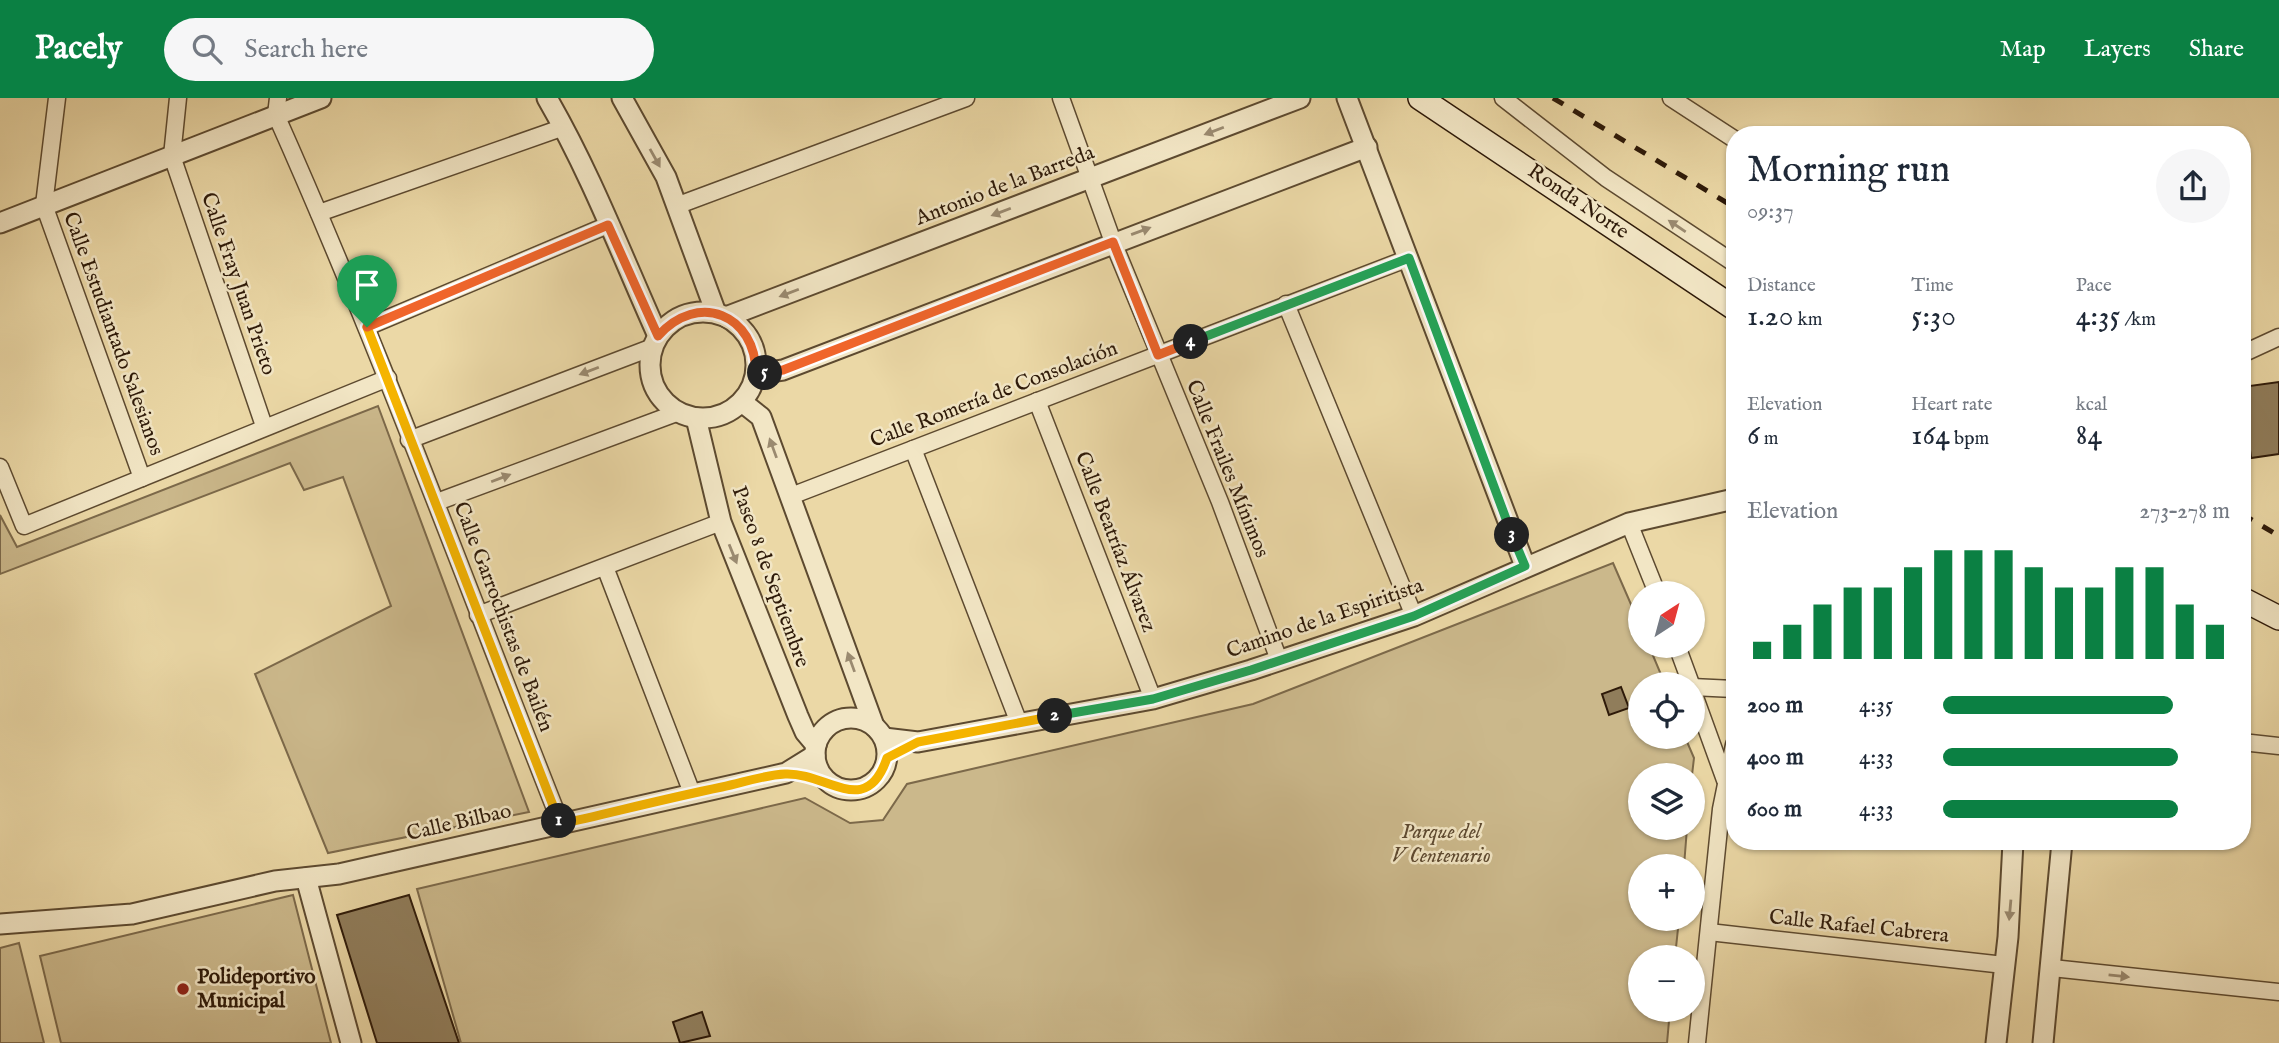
<!DOCTYPE html>
<html lang="en">
<head>
<meta charset="utf-8">
<style>
  :root { --surface:#fff; --page:#f6f6f7; --text:#1f2937; --muted:#747a83; --accent:#0b8043 }
  body { margin:0; font-family:"IM FELL English",serif; background:var(--page); color:var(--text); height:100vh; display:flex; flex-direction:column; font-size:26px; white-space:nowrap }
  * { box-sizing:border-box; margin:0 }
  p { font-size:23px; color:var(--muted) }
  .icon { flex:none; width:38px; height:38px; fill:none; stroke:currentColor; stroke-width:2; stroke-linecap:round; stroke-linejoin:round }
  .map { position:relative; flex:1; overflow:hidden }
  .details { position:absolute; left:1726px; top:28px; width:525px; height:724px; display:flex; flex-direction:column; background:var(--surface); border-radius:28px; box-shadow:0 2px 5px #0004 }
  .details>* { flex:none }
  .needle { width:46px; rotate:36deg }
  .controls { position:absolute; left:1628px; top:483px; display:grid; gap:14px }
  .controls a { display:grid; place-items:center; width:77px; height:77px; border-radius:50%; background:var(--surface); box-shadow:0 2px 5px #0004; font-size:35px }
  .pin { position:absolute; display:grid; place-items:center; width:60px; height:60px; color:#fff; margin:-72px -30px; border-radius:50% 50% 50% 0; rotate:-45deg; box-shadow:0 0 7px #0007 }
  .pin .icon { rotate:45deg }
  .km { position:absolute; width:35px; height:35px; margin:-18px; border-radius:50%; background:#222; color:#fff; font-size:19px; line-height:35px; text-align:center }
  .round { display:grid; place-items:center; flex:none; width:74px; height:74px; border-radius:37px; background:var(--page) }
  .headline { display:flex; align-items:center; justify-content:space-between; height:119px; padding:0 21px }
  h1 { font-size:38px; font-weight:600; line-height:52px }
  .metrics { display:grid; grid-template-columns:repeat(3,1fr); gap:10px; height:119px; padding:7px 21px }
  .metrics div { display:grid; align-content:center }
  .metrics b { font-size:30px; font-weight:600 }
  .metrics small { font-size:19px; font-weight:400 }
  .metrics p { font-size:19px }
  .chart { height:196px; padding:14px 21px }
  .chart p { display:flex; justify-content:space-between }
  .chart svg { width:100%; height:126px; margin-top:7px; stroke:var(--accent); stroke-width:6 }
  ul { padding:0 21px; list-style:none; font-size:23px }
  li { display:grid; grid-template-columns:112px 84px 1fr; align-items:center; height:52px }
  li i { height:18px; border-radius:9px; background:var(--accent) }
  header { display:flex; align-items:center; gap:42px; box-sizing:border-box; height:98px; padding:0 35px; background:var(--accent); color:#fff }
  header strong { font-size:33px }
  nav { display:flex; gap:38px; margin-inline-start:auto; font-size:24px }
  .search { width:490px; height:63px; background:var(--page); display:flex; align-items:center; gap:18px; box-sizing:border-box; padding:0 24px; border-radius:38px; color:var(--muted); font-size:26px }
  .map>svg:first-child { display:block }
</style>
</head>
<body>
<header>
<strong>Pacely</strong>
<div class="search"><svg class="icon" aria-label="search" viewBox="0 0 24 24"><circle cx="10" cy="10" r="6"/><path d="M15 15l6 6"/></svg>Search here</div>
<nav><a>Map</a><a>Layers</a><a>Share</a></nav>
</header>
<div class="map">
<svg width="2279" height="945" viewBox="0 0 2279 945">
  <rect width="100%" height="100%" fill="#ebd8a6"/>
  <filter id="stains"><feTurbulence type="fractalNoise" baseFrequency=".00286" numOctaves="4"/><feColorMatrix values="0 0 0 0 .2 0 0 0 0 .09 0 0 0 0 .02 0 0 0 .5 -.17"/></filter>
  <radialGradient id="worn" r=".72"><stop offset=".6" stop-color="#630" stop-opacity="0"/><stop offset="1" stop-color="#630" stop-opacity=".3"/></radialGradient>
  <!-- green -->
  <g fill="#cbb88b" stroke="#7c694a" stroke-width="2">
    <path d="M378,308L529,714L328,755L255,576L391,508L343,379L304,392L290,365L0,476V417L17,449Z"/>
    <path d="M1613,465L1640,527V548H1649L1665,586H1640V639H1685L1694,660L1692,677H1640V730H1687L1684,768H1640V821H1679L1675,859H1640V912H1670L1667,945H461L417,791L805,700L850,725L883,722L907,686L1253,606Z"/>
    <path d="M293,797L331,945H61L40,858Z"/>
    <path d="M19,845L44,945H0V850Z"/>
  </g>
  <!-- building -->
  <g fill="#907d5b" stroke="#2e1a09" stroke-width="2">
    <path d="M2279,284V356L2251,360L2242,289Z"/>
    <path d="M1621,589L1629,610L1609,617L1602,596Z"/>
    <path d="M409,797L459,945H377L337,817Z"/>
    <path d="M702,914L710,938L680,945L673,924Z"/>
  </g>
  <g fill="none" stroke-linecap="round" stroke-linejoin="round">
    <!-- minor casing -->
    <g stroke="#5d4a30" stroke-width="19">
      <g id="minor">
        <path d="M57,0L44,107L142,380"/>
        <path d="M178,0L172,58L264,328"/>
        <path d="M278,0L276,17C380,250 467,489 561,726"/>
        <path d="M1061,0L1113,144L1220,404L1279,562"/>
        <path d="M1503,0L1606,80L1734,165"/>
        <path d="M1671,0L1734,41"/>
        <path d="M676,108L966,0"/>
        <path d="M319,115L564,29"/>
        <path d="M1286,206L1414,518"/>
        <path d="M367,229L608,127"/>
        <path d="M2242,256L2279,239"/>
        <path d="M1037,303L1153,601"/>
        <path d="M409,342L653,249"/>
        <path d="M913,351L1019,625"/>
        <path d="M0,369L24,428L388,280"/>
        <path d="M791,398L1409,160"/>
        <path d="M437,404L679,314"/>
        <path d="M1629,425L1657,495"/>
        <path d="M605,469L692,695"/>
        <path d="M478,517L721,424"/>
        <path d="M1677,548L1691,586"/>
        <path d="M1692,589L1734,591"/>
        <path d="M1692,591L1725,682"/>
        <path d="M2242,644L2279,648"/>
        <path d="M1709,834L2004,867"/>
        <path d="M2052,870L2279,894"/>
        <path d="M1697,945L1721,711L1734,647"/>
      </g>
    </g>
    <!-- tertiary casing -->
    <g stroke="#5d4a30" stroke-width="23">
      <g id="tertiary">
        <path d="M547,0C591,76 622,158 658,238"/>
        <path d="M622,0L666,79L716,215"/>
        <path d="M1347,0L1525,468"/>
        <path d="M0,125L321,0"/>
        <circle cx="703" cy="267" r="53"/>
        <path d="M726,219L1300,0"/>
        <path d="M756,276L783,272L1367,49"/>
        <path d="M742,304L761,319L874,628"/>
        <path d="M696,320L721,424L798,618L805,634L816,647"/>
        <circle cx="851" cy="656" r="36"/>
        <path d="M884,640L918,644L1153,601L1251,572L1414,518L1629,425L1734,401"/>
        <path d="M306,780L351,945"/>
        <path d="M0,826L132,816L275,783L339,776L786,675L815,657"/>
        <path d="M1996,945L2008,839L2013,744"/>
        <path d="M2043,945L2062,744"/>
      </g>
    </g>
    <!-- secondary casing -->
    <g stroke="#2e1a09" stroke-width="26">
      <g id="secondary">
        <path d="M1420,0L1734,210"/>
        <path d="M2242,501L2279,520"/>
      </g>
    </g>
    <!-- minor -->
    <use href="#minor" stroke="#f2e6c5" stroke-width="16"/>
    <!-- tertiary -->
    <use href="#tertiary" stroke="#f2e6c5" stroke-width="19"/>
    <!-- secondary -->
    <use href="#secondary" stroke="#f2e6c5" stroke-width="23"/>
    <!-- rail -->
    <g stroke="#2e1a09" stroke-width="5" stroke-dasharray="12 12" stroke-linecap="butt">
      <path d="M1553,0L1734,109"/>
      <path d="M2242,416L2279,438"/>
    </g>
  </g>
  <!-- one-way arrows -->
  <defs><path id="oneway-solid" d="M-6-.8H1V-3.2L6.5 0L1 3.2V.8H-6Z" transform="scale(1.75)"/></defs>
  <g fill="#9a8a70">
    <use href="#oneway-solid" transform="translate(1214 33) rotate(159)"/>
    <use href="#oneway-solid" transform="translate(655 60) rotate(61)"/>
    <use href="#oneway-solid" transform="translate(1001 114) rotate(159)"/>
    <use href="#oneway-solid" transform="translate(1677 128) rotate(-146)"/>
    <use href="#oneway-solid" transform="translate(1141 133) rotate(-20)"/>
    <use href="#oneway-solid" transform="translate(789 195) rotate(159)"/>
    <use href="#oneway-solid" transform="translate(589 273) rotate(159)"/>
    <use href="#oneway-solid" transform="translate(773 350) rotate(-110)"/>
    <use href="#oneway-solid" transform="translate(501 380) rotate(-21)"/>
    <use href="#oneway-solid" transform="translate(733 456) rotate(68)"/>
    <use href="#oneway-solid" transform="translate(851 564) rotate(-110)"/>
    <use href="#oneway-solid" transform="translate(2010 812) rotate(95)"/>
    <use href="#oneway-solid" transform="translate(2119 878) rotate(6)"/>
  </g>
  <g fill="none" stroke-linecap="round" stroke-linejoin="round">
    <!-- split-1 casing -->
    <g stroke="#fff" stroke-width="14">
      <path id="split-1" d="M367,229L559,723"/>
    </g>
    <!-- split-2 casing -->
    <g stroke="#fff" stroke-width="14">
      <path id="split-2" d="M559,723L561,726C614,714 668,700 722,689C742,685 764,677 785,676C827,674 866,722 887,660L918,644L1055,618"/>
    </g>
    <!-- split-3 casing -->
    <g stroke="#fff" stroke-width="14">
      <path id="split-3" d="M1055,618L1153,601L1251,572L1414,518L1525,468L1512,437"/>
    </g>
    <!-- split-4 casing -->
    <g stroke="#fff" stroke-width="14">
      <path id="split-4" d="M1191,244L1409,160L1512,437"/>
    </g>
    <!-- split-5 casing -->
    <g stroke="#fff" stroke-width="14">
      <path id="split-5" d="M765,275L783,272L1113,144L1158,257L1191,244"/>
    </g>
    <!-- split-6 casing -->
    <g stroke="#fff" stroke-width="14">
      <path id="split-6" d="M367,229L608,127L658,238C698,193 756,216 756,276L765,275"/>
    </g>
    <!-- split-1 -->
    <use href="#split-1" stroke="#f5b400" stroke-width="9"/>
    <!-- split-2 -->
    <use href="#split-2" stroke="#f5b400" stroke-width="9"/>
    <!-- split-3 -->
    <use href="#split-3" stroke="#22a559" stroke-width="9"/>
    <!-- split-4 -->
    <use href="#split-4" stroke="#22a559" stroke-width="9"/>
    <!-- split-5 -->
    <use href="#split-5" stroke="#f0652b" stroke-width="9"/>
    <!-- split-6 -->
    <use href="#split-6" stroke="#f0652b" stroke-width="9"/>
  </g>
  <!-- markers -->
  <circle fill="#8f2418" stroke="#f2e6c5" stroke-width="2.5" cx="183" cy="891" r="7"/>
  <g text-anchor="middle" dominant-baseline="central" stroke-width="5" stroke-linejoin="round" paint-order="stroke">
    <!-- street labels -->
    <g font-size="21" fill="#2e1a09" stroke="#f2e6c5">
      <text transform="translate(1005 88) rotate(-21)">Antonio de la Barreda</text>
      <text transform="translate(1578 104) rotate(34)">Ronda Norte</text>
      <text transform="translate(238 186) rotate(71)">Calle Fray Juan Prieto</text>
      <text transform="translate(113 236) rotate(70)">Calle Estudiantado Salesianos</text>
      <text transform="translate(994 297) rotate(-21)">Calle Romería de Consolación</text>
      <text transform="translate(1227 371) rotate(68)">Calle Frailes Mínimos</text>
      <text transform="translate(1115 444) rotate(69)">Calle Beatríaz Álvarez</text>
      <text transform="translate(770 479) rotate(70)">Paseo 8 de Septiembre</text>
      <text transform="translate(503 519) rotate(69)">Calle Garrochistas de Bailén</text>
      <text transform="translate(1325 521) rotate(-19)">Camino de la Espiritista</text>
      <text transform="translate(459 725) rotate(-13)">Calle Bilbao</text>
      <text transform="translate(1859 829) rotate(6)">Calle Rafael Cabrera</text>
    </g>
    <!-- park labels -->
    <g font-size="21" font-style="italic" fill="#5d4930" stroke="#f2e6c5">
      <text x="1441" y="734">Parque del<tspan x="1441" dy="24">V Centenario</tspan></text>
    </g>
    <!-- poi labels -->
    <g font-size="21" font-weight="bold" fill="#2e1a09" stroke="#f2e6c5" text-anchor="start">
      <text x="197" y="879">Polideportivo<tspan x="197" dy="24">Municipal</tspan></text>
    </g>
  </g>
  <rect width="100%" height="100%" filter="url(#stains)"/>
  <rect width="100%" height="100%" fill="url(#worn)"/>
</svg>
<div class="controls">
<a><svg class="needle" viewBox="-14 -14 28 28"><path d="M0-13l5 13h-10z" fill="#e53935"/><path d="M0 13l5-13h-10z" fill="#747a83"/></svg></a>
<a><svg class="icon" aria-label="locate" viewBox="0 0 24 24"><circle cx="12" cy="12" r="6"/><path d="M12 2v4M12 18v4M2 12h4M18 12h4"/></svg></a>
<a><svg class="icon" aria-label="layers" viewBox="0 0 24 24"><path d="M12 4l9 5-9 5-9-5zM3 14l9 5 9-5"/></svg></a>
<a>+</a>
<a>−</a>
</div>
<div class="pin" style="left:367px;top:229px;background:#1e9e55"><svg class="icon" aria-label="arrive" viewBox="0 0 24 24"><path d="M6 21V4h12l-3 4 3 4H6"/></svg></div>
<b class="km" style="left:559px;top:723px">1</b>
<b class="km" style="left:1055px;top:618px">2</b>
<b class="km" style="left:1512px;top:437px">3</b>
<b class="km" style="left:1191px;top:244px">4</b>
<b class="km" style="left:765px;top:275px">5</b>
<section class="details">
<div class="headline"><div><h1>Morning run</h1><p>09:37</p></div><a class="round"><svg class="icon" aria-label="share" viewBox="0 0 24 24"><path d="M12 15V3M7 8l5-5 5 5M5 13v7h14v-7"/></svg></a></div>
<div class="metrics">
<div><p>Distance</p><b>1.20<small> km</small></b></div>
<div><p>Time</p><b>5:30</b></div>
<div><p>Pace</p><b>4:35<small> /km</small></b></div>
</div>
<div class="metrics">
<div><p>Elevation</p><b>6<small> m</small></b></div>
<div><p>Heart rate</p><b>164<small> bpm</small></b></div>
<div><p>kcal</p><b>84</b></div>
</div>
<div class="chart"><p><span>Elevation</span>273–278 m</p>
<svg viewBox="0 0 160 44" preserveAspectRatio="none"><path d="M5 44V38M15 44V32M25 44V25M35 44V19M45 44V19M55 44V12M65 44V6M75 44V6M85 44V6M95 44V12M105 44V19M115 44V19M125 44V12M135 44V12M145 44V25M155 44V32"/></svg>
</div>
<ul>
<li><b>200 m</b>4:35<i style="width:80%"></i></li>
<li><b>400 m</b>4:33<i style="width:82%"></i></li>
<li><b>600 m</b>4:33<i style="width:82%"></i></li>
</ul>
</section>
</div>
</body>
</html>
